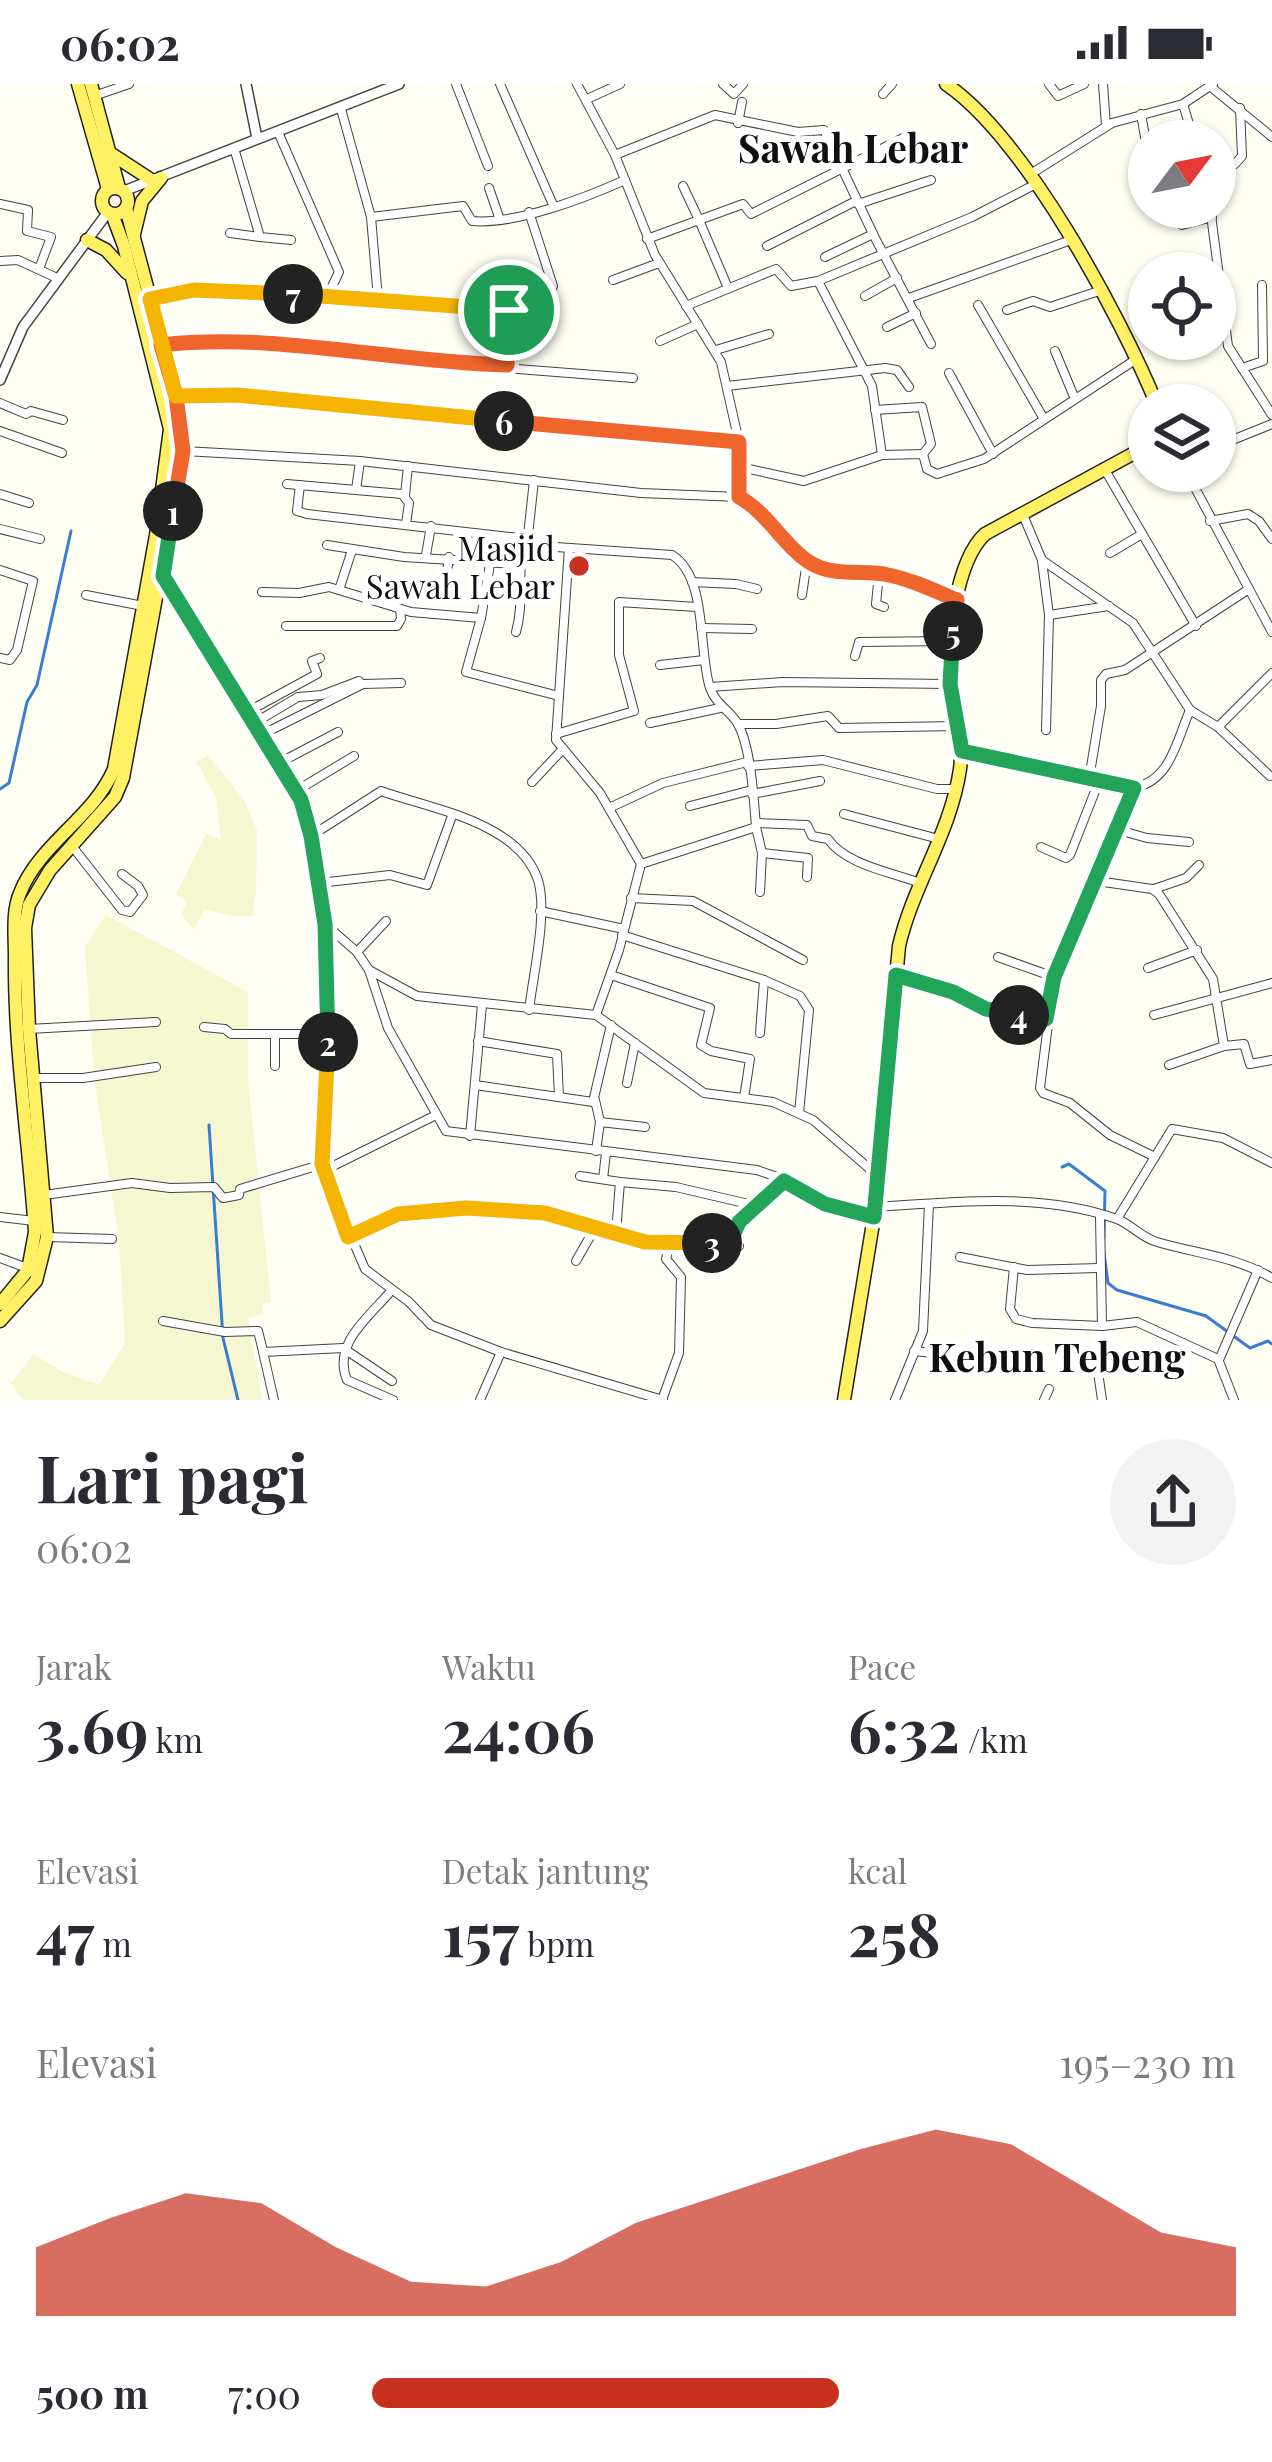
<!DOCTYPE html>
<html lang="id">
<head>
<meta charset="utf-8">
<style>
  :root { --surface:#fff; --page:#f2f2f3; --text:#2b2b33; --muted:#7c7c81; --accent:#c8311f }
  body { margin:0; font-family:"Playfair Display",serif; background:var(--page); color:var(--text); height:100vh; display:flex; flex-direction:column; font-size:45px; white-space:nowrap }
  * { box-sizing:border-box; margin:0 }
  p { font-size:39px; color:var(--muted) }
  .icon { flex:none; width:66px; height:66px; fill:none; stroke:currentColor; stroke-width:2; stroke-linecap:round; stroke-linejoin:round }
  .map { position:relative; height:1316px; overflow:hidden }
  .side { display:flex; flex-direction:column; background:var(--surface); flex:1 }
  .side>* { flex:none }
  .needle { width:78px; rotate:58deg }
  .buttons { position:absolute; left:1128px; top:36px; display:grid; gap:24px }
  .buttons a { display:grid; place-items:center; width:108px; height:108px; border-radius:50%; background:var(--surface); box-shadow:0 3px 9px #0004; font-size:60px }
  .pin { position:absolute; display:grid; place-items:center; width:102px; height:102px; color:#fff; margin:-51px; border:6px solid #fff; border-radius:50%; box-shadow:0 3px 12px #0007 }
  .km { position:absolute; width:60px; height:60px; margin:-30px; border-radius:50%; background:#222; color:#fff; font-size:33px; line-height:60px; text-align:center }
  .round { display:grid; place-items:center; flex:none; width:126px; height:126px; border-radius:63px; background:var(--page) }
  .summary { display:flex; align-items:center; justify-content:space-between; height:204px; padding:0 36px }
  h1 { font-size:66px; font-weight:700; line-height:90px }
  .stats { display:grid; grid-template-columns:repeat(3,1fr); gap:18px; height:204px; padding:12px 36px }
  .stats div { display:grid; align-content:center }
  .stats b { font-size:60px; font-weight:700 }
  .stats small { font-size:33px; font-weight:400 }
  .stats p { font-size:33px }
  .chart { height:336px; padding:24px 36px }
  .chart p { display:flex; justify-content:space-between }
  .chart svg { width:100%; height:216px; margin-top:12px; fill:var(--accent); opacity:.7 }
  ul { padding:0 36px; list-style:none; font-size:39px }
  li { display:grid; grid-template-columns:192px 144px 1fr; align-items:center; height:90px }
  li i { height:30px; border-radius:15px; background:var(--accent) }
  .status { display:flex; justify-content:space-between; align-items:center; height:84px; padding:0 60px; background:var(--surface); direction:ltr }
  .status svg { height:33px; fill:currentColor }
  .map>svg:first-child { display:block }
</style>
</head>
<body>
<div class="status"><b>06:02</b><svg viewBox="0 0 49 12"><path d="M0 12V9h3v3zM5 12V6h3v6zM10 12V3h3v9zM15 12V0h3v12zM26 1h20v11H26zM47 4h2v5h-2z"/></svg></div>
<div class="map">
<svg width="1272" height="1316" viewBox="0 0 1272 1316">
  <rect width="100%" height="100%" fill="#fffef2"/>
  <!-- farmland -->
  <g fill="#f4f7d0">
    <path d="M208,671L244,716L257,746L256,810L252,832H232L204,825L194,845L181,831L187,818L176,810L206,750L221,756L216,713L197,678Z"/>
    <path d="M106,831L248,908V996L271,1218L262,1219L263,1230L248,1234L262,1316H23L11,1299L33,1270L63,1288L99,1301L125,1259L119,1157L94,992L85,863Z"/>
  </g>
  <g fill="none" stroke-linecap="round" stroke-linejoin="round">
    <!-- stream -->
    <g stroke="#377dd4" stroke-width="3">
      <path d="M0,705L9,699L27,618L37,601L71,447"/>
      <path d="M209,1041L223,1254L238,1316"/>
      <path d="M1062,1083L1069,1080L1105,1107L1104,1153"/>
      <path d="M1104,1169L1108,1199L1117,1206L1206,1232L1250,1264L1268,1257L1272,1260"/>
    </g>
    <!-- minor casing -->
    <g stroke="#434343" stroke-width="10">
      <g id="minor">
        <path d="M456,0L488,82"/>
        <path d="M500,0L554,123"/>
        <path d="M577,0L615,71L655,171L721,278L739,358V413"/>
        <path d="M723,0L734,10L743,0"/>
        <path d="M1049,0L1058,12L1084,0"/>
        <path d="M1103,0L1106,42"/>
        <path d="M1211,3L1272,53"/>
        <path d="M883,10L892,0"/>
        <path d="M94,12L129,0"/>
        <path d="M587,15L620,0"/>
        <path d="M1183,20L1194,57"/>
        <path d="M341,25L371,133L378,215"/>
        <path d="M1141,30L1149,75"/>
        <path d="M738,39L742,18"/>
        <path d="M278,48L339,188L328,211"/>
        <path d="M234,64L260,153L291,156"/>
        <path d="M615,71L715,31L798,48L824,46L874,152L931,260"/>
        <path d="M1215,87L1235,80L1242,72L1240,24"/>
        <path d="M1029,91L1112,39L1183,20L1213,0"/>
        <path d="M1034,101L972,133L818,197L872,302L882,371L923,370L927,385L937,390L984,375L1135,276"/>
        <path d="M683,102L699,136L743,120L751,130L905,53"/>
        <path d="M489,104L500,136"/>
        <path d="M0,120L28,126L27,147L51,153L39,185"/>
        <path d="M858,120L931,96"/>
        <path d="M1210,123L1228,262L1272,331"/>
        <path d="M371,133L463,122L472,137C515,141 585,114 625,96"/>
        <path d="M1182,141L1212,133"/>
        <path d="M230,149L260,153"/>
        <path d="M647,155L699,136L728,204"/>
        <path d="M767,162L856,117"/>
        <path d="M825,173L873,150"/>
        <path d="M0,177L18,176L57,194"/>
        <path d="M613,196L659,179"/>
        <path d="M865,212L897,194"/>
        <path d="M909,214L1071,156"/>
        <path d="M150,215L194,206L225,207L363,213L509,226L507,281"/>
        <path d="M978,221L1044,335"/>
        <path d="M686,222L776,185L791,202L818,197"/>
        <path d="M511,226L546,216L553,202L529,128"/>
        <path d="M1007,226L1033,217L1050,223L1099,207"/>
        <path d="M887,243L916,229"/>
        <path d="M660,257L698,240"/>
        <path d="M162,261L196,257L267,258L379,274L633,294"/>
        <path d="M716,266L769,250"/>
        <path d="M1055,267L1075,315"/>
        <path d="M1242,284L1263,277L1262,201"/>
        <path d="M949,289L993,370"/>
        <path d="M727,302L885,284L897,286L909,303"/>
        <path d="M176,312L237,311L739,358"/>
        <path d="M0,319L26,330L31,327L63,336"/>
        <path d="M875,326L922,323L931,360L923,370"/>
        <path d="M0,347L62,369"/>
        <path d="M1215,363L1272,340"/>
        <path d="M184,367L360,377L641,409L739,413L754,422L807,477L824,486L879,489L908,495L956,515"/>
        <path d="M740,383L804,397L882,371"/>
        <path d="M1105,386L1196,542"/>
        <path d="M1186,387L1272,548"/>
        <path d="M287,400L402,410L409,419L406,440"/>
        <path d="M300,401L297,427L307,430L528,455"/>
        <path d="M356,406L360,377"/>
        <path d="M0,410L29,419"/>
        <path d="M405,411L408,382"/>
        <path d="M1023,431L1042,476L1133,539L1190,626L1218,643L1270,692"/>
        <path d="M1210,437L1248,430L1259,437L1272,455"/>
        <path d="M0,445L40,455"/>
        <path d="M327,461L404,473L516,480L527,461L534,396"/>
        <path d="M527,461L672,471C708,493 698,567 710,604C716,621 730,626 738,640C751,664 754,716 756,743L641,780L619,866L596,931"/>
        <path d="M569,464L556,656L600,709L641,780"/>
        <path d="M1110,469L1142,450"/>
        <path d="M426,471L431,442"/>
        <path d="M1042,477L1049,531L1046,646"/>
        <path d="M0,486L33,497L17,566L10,576L0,574"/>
        <path d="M879,489L876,520L884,523"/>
        <path d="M163,492L256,638L296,707L306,733L325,840L329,950L323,1087L365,1185L409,1218L431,1241L501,1268L663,1316"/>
        <path d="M692,498L736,500L757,505"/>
        <path d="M339,506L352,466"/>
        <path d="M262,508L299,509L329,503L411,528L481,534L466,588L559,612"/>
        <path d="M444,509L449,473"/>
        <path d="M86,511L143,522"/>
        <path d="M802,511L807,477"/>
        <path d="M1049,531L1109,522"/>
        <path d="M481,534L490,480"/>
        <path d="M286,542H397L401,535L400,525"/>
        <path d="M701,544L752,545"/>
        <path d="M516,548C523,524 519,501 521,476"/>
        <path d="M855,572L859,558L951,557"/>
        <path d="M660,581L704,576"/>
        <path d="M710,603L782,598L950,600"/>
        <path d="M249,627L317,590L312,577L320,574"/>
        <path d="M256,638L298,613L322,611L359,597"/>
        <path d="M650,639L720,624"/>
        <path d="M738,640H776L828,632L839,644L957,642"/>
        <path d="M1218,643L1272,589"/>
        <path d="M263,650L363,600L401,599"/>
        <path d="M556,650L634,627L619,571V518L697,523"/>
        <path d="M962,667L1134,704L1054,893L1040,1004L1043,1009L1070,1019L1110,1051L1155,1073"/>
        <path d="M279,679L338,648"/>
        <path d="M748,682L823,676L937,705H956"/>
        <path d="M1089,695L1101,622V596L1106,590L1125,586L1249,505"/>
        <path d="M532,698L562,666"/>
        <path d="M1134,704C1171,696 1176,658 1190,626"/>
        <path d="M296,707L354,672"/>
        <path d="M752,710L820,697"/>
        <path d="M690,722L752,706"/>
        <path d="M609,724L663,699L747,678"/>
        <path d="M844,730L939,755"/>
        <path d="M756,739L807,741L812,752L828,755C846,781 891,788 920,799"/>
        <path d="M756,743L762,769L760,808"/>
        <path d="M1115,745L1147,754L1189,758"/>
        <path d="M311,752L381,707C431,725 519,738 538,796C548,829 533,891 529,926"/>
        <path d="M72,762L122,826L130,828L143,811L138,802L122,790"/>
        <path d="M1041,763L1066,774L1070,771L1099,697"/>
        <path d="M762,769L808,774L807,793"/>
        <path d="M1097,797L1152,805L1159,810L1213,895L1224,962L1169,981"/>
        <path d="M319,799L390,791L427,801L452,732"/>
        <path d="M1154,805L1186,794L1199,781"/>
        <path d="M631,814L693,817L803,876"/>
        <path d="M540,827L624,845"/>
        <path d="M326,841L357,868L369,886L417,912L596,931L704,1009L773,1018L813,1036L878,1092"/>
        <path d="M622,851L764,896L760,949"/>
        <path d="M357,868L386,837"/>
        <path d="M998,873L1054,893"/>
        <path d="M1148,884L1197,866"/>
        <path d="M369,886L388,944L446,1047L757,1086L777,1093L825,1120L873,1132"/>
        <path d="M611,891L710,924L701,961L711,967L750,975L744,1014"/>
        <path d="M897,891L953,908L986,925L1046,935"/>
        <path d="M764,896L800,912L809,926L799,1029"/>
        <path d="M1154,931L1272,899"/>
        <path d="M204,943L225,945L231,950H329"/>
        <path d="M29,945L156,938"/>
        <path d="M478,957L557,970L559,1013"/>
        <path d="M1224,962L1244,960L1250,980L1272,976"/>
        <path d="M275,982V950"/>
        <path d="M33,994H83L156,983"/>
        <path d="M627,999L635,959"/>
        <path d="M475,1001L593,1018L611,941"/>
        <path d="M595,1016L600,1038L596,1067"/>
        <path d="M600,1038L645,1043"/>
        <path d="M470,1052L482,921"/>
        <path d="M323,1087L436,1031"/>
        <path d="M580,1092L620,1098L616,1149"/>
        <path d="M603,1095L606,1069"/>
        <path d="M620,1098L676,1103L757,1122"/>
        <path d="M44,1111L132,1099L170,1104L214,1103L223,1114L239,1111L240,1105L323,1080"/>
        <path d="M876,1123C954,1118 1042,1108 1117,1135C1132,1141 1142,1154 1157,1158C1198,1170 1234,1172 1272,1194"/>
        <path d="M1100,1132L1102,1242L1137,1238L1218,1275L1234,1316"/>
        <path d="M0,1133L34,1137"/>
        <path d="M1117,1135L1172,1045L1223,1054L1272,1079"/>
        <path d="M348,1152L399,1129L466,1124L545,1129L645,1158L739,1162"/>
        <path d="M47,1153L112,1155"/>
        <path d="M729,1161L741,1136L784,1097"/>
        <path d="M960,1173L1027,1186L1099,1184"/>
        <path d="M0,1174L27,1184"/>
        <path d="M576,1177L595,1144"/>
        <path d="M1014,1183L1010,1225L1016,1235L1032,1239L1102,1242"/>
        <path d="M391,1207C369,1233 332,1260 347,1296L393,1316"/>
        <path d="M163,1237L225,1248L258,1247L263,1267"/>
        <path d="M914,1267L961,1272"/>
        <path d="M1219,1276L1258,1186"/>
        <path d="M1097,1281L1102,1316"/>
        <path d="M274,1316L263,1268L343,1264L392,1297"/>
        <path d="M480,1316L501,1268"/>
        <path d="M662,1316L679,1269L681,1193L666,1175L670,1159"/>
        <path d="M895,1316L923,1247L929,1120"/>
        <path d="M1044,1316L1049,1305"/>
      </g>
    </g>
    <!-- tertiary casing -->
    <g stroke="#434343" stroke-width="12">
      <g id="tertiary">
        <path d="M246,0L257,54"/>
        <path d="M124,107L399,0"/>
        <path d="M0,296L23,243L108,128"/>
      </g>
    </g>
    <!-- primary casing -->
    <g stroke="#212121" stroke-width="15">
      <g id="primary">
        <path d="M78,0L108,105"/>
        <path d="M91,0L119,104"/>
        <path d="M946,0C1025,54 1120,231 1157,321"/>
        <path d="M110,69L153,97"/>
        <circle cx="115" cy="117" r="13"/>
        <path d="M134,150L142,117L161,94"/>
        <path d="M87,156L106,166L127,189"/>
        <path d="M0,1220L28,1186L35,1148C29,1056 14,964 15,873C15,852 12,828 20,809C39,760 94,733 114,685L156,451L170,345L124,162L112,130"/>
        <path d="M0,1237L36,1197L47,1153L29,945L25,844L29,821L50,786L115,713L123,694L183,366L176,312L126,124"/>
        <path d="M844,1316L874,1133L899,862C913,801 951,748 960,685C964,656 954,630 950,602C946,562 955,478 985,450L1149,361"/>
      </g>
    </g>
    <!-- minor -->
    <use href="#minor" stroke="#fff" stroke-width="8"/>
    <!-- tertiary -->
    <use href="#tertiary" stroke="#fff" stroke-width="9"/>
    <!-- primary -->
    <use href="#primary" stroke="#fff163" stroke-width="12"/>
  </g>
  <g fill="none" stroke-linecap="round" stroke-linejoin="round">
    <!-- split-1 casing -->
    <g stroke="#fff" stroke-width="24">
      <path id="split-1" d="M173,427L183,367L176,312L161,261C274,248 392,278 507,281L509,226"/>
    </g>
    <!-- split-2 casing -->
    <g stroke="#fff" stroke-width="24">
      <path id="split-2" d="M173,427L163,492L301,716L311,752L325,840L328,958"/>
    </g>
    <!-- split-3 casing -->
    <g stroke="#fff" stroke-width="24">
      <path id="split-3" d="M328,958L322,1080L348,1153L398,1130L466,1124L545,1129L645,1158L712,1159"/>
    </g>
    <!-- split-4 casing -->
    <g stroke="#fff" stroke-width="24">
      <path id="split-4" d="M712,1159L729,1161L739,1138L784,1097L825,1120L874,1133L896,891L953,908L986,925L1019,931"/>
    </g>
    <!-- split-5 casing -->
    <g stroke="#fff" stroke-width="24">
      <path id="split-5" d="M953,547L950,600L962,667L1134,704L1054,893L1046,935L1019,931"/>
    </g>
    <!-- split-6 casing -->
    <g stroke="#fff" stroke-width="24">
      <path id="split-6" d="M504,337L739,358V413C768,429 783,461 809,478C832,493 860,486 884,490C910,495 933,506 957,516L953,547"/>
    </g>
    <!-- split-7 casing -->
    <g stroke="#fff" stroke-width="24">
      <path id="split-7" d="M293,210L194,206L150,215L176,312L237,311L504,337"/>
    </g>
    <!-- split-8 casing -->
    <g stroke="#fff" stroke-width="24">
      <path id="split-8" d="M293,210L509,226"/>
    </g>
    <!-- split-1 -->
    <use href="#split-1" stroke="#f0652b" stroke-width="15"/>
    <!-- split-2 -->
    <use href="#split-2" stroke="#22a559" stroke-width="15"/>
    <!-- split-3 -->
    <use href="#split-3" stroke="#f5b400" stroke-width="15"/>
    <!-- split-4 -->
    <use href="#split-4" stroke="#22a559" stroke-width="15"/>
    <!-- split-5 -->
    <use href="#split-5" stroke="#22a559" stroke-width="15"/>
    <!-- split-6 -->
    <use href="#split-6" stroke="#f0652b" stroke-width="15"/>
    <!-- split-7 -->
    <use href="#split-7" stroke="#f5b400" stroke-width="15"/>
    <!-- split-8 -->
    <use href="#split-8" stroke="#f5b400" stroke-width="15"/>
  </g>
  <!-- markers -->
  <circle fill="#c8311f" stroke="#fff" stroke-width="4.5" cx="579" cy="482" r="12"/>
  <g text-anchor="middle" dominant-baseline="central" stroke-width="12" stroke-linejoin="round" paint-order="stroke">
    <!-- poi labels -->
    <g font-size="33" fill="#101010" stroke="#fff" text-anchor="end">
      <text x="555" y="463">Masjid<tspan x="555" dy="38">Sawah Lebar</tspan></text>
    </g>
    <!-- quarter labels -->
    <g font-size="39" font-weight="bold" fill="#101010" stroke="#fff">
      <text x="853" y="63">Sawah Lebar</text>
      <text x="1057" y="1272">Kebun Tebeng</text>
    </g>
  </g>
</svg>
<div class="buttons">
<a><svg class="needle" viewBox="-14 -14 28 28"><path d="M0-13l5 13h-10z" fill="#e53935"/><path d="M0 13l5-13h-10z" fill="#7c7c81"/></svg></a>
<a><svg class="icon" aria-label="locate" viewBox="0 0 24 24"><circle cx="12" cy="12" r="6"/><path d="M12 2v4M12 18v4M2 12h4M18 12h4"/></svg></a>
<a><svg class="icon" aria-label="layers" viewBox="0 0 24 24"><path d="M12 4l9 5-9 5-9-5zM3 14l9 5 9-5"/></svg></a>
</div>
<div class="pin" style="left:509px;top:226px;background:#1e9e55"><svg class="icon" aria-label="arrive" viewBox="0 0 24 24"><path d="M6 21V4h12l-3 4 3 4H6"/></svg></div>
<b class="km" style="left:173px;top:427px">1</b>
<b class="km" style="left:328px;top:958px">2</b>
<b class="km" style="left:712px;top:1159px">3</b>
<b class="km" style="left:1019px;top:931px">4</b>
<b class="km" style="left:953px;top:547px">5</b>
<b class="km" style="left:504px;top:337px">6</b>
<b class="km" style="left:293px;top:210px">7</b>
</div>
<section class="side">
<div class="summary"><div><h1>Lari pagi</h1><p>06:02</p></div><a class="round"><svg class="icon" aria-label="share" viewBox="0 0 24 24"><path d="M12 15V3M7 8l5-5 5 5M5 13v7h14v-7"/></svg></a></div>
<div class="stats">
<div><p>Jarak</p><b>3.69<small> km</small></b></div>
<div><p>Waktu</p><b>24:06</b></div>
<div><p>Pace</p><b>6:32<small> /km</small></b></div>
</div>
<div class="stats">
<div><p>Elevasi</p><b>47<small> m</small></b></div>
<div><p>Detak jantung</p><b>157<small> bpm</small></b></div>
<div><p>kcal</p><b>258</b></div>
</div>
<div class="chart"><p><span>Elevasi</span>195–230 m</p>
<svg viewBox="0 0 160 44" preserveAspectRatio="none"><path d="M0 44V30L10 24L20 19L30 21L40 30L50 37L60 38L70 33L80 25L90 20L100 15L110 10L120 6L130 9L140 18L150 27L160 30V44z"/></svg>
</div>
<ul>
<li><b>500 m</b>7:00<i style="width:54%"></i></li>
</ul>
</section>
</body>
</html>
